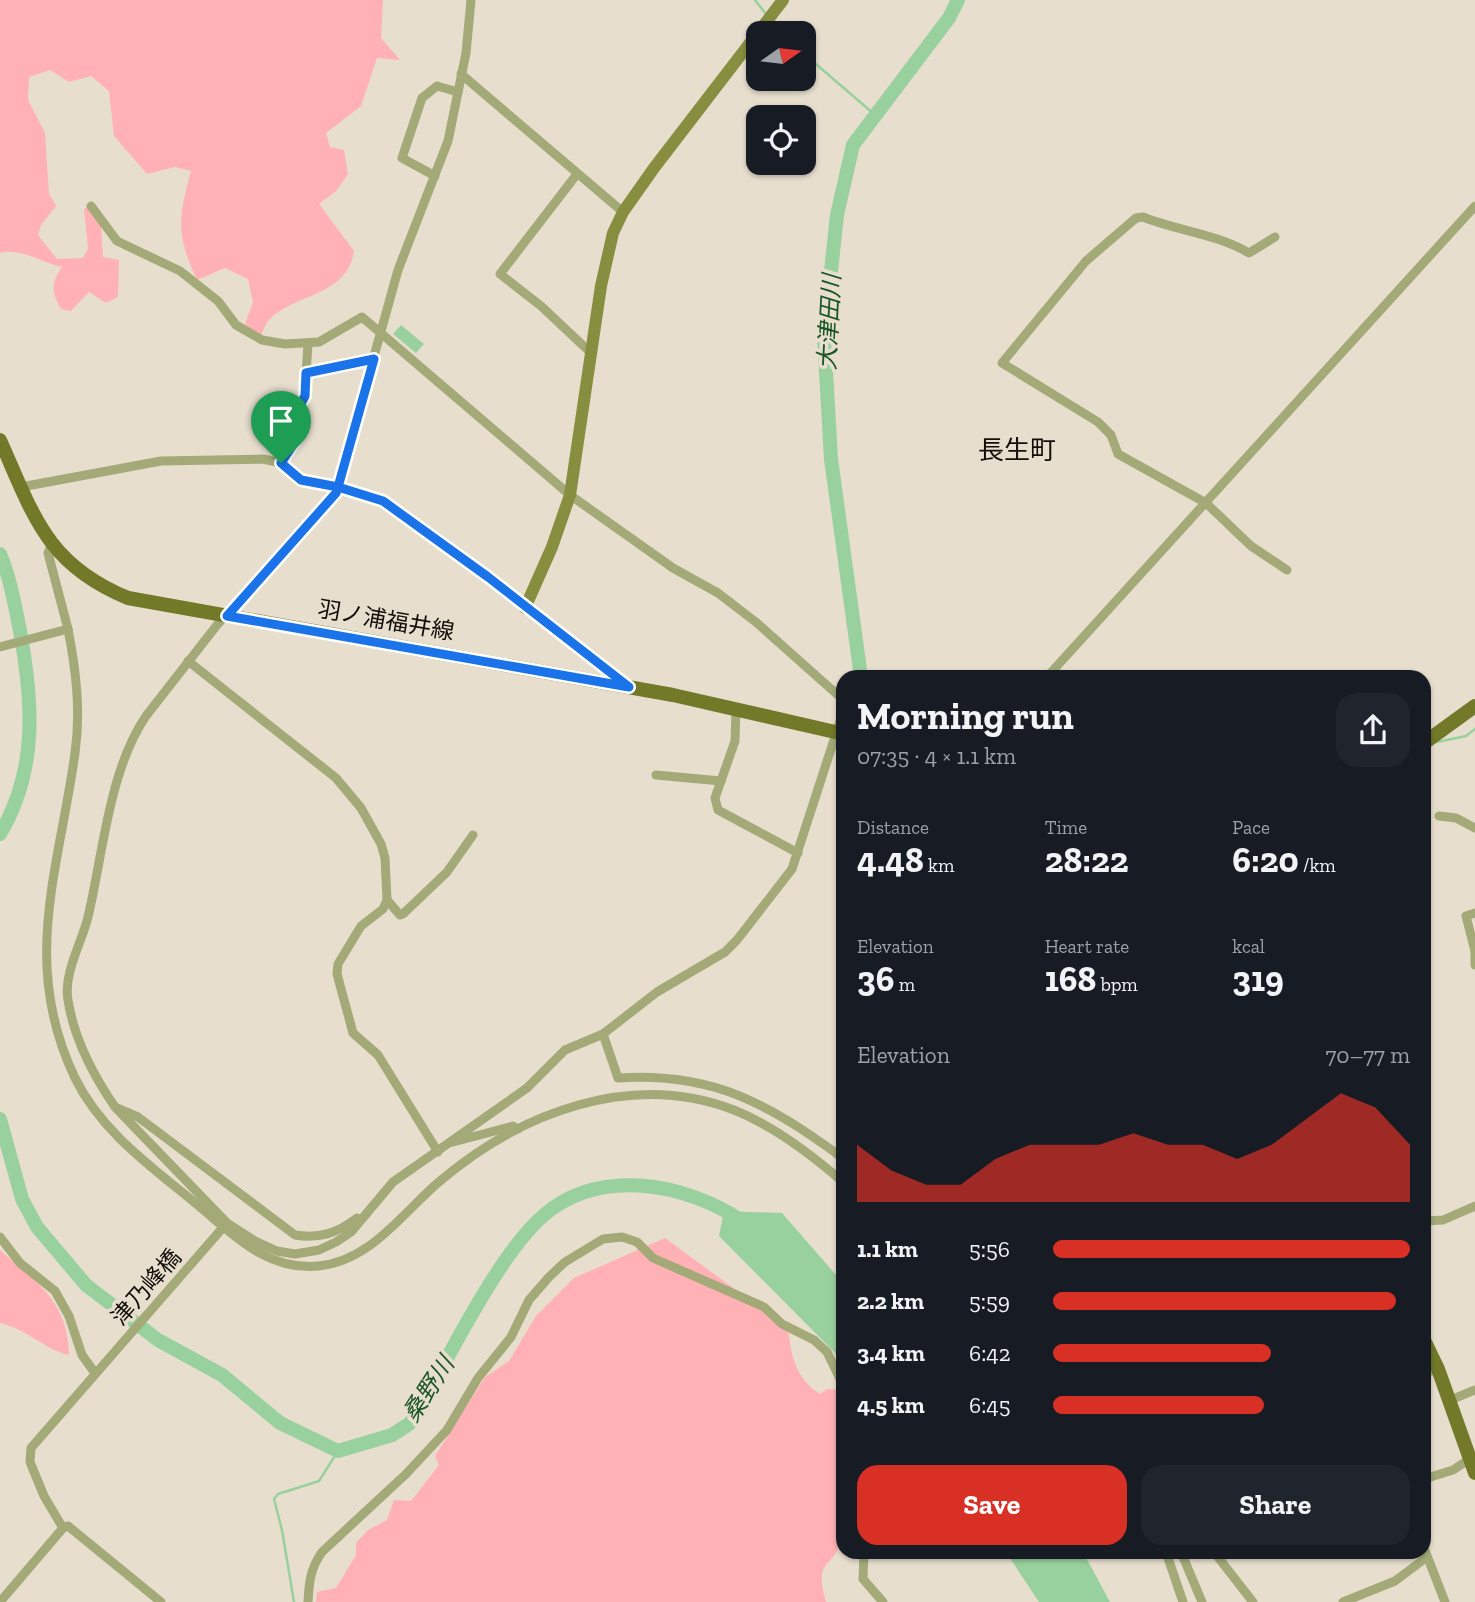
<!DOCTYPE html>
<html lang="en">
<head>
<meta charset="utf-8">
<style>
  :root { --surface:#171b24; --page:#20242c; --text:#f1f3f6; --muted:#9ea1a6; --accent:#d93025 }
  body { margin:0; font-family:"Zilla Slab","Noto Sans JP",serif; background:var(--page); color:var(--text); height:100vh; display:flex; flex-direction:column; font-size:26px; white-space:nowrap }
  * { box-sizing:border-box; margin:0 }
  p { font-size:23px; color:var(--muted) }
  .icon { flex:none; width:38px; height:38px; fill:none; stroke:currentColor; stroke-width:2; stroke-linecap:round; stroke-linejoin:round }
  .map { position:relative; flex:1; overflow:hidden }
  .panel { position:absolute; left:836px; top:670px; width:595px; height:889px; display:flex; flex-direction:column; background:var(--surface); border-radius:21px; box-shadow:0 2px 5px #0004 }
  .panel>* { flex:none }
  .needle { width:46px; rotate:76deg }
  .buttons { position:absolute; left:746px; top:21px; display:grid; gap:14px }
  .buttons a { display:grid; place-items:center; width:70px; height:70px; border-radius:14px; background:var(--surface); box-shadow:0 2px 5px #0004; font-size:35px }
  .pin { position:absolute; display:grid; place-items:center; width:60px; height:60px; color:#fff; margin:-72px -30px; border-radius:50% 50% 50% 0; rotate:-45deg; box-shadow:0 0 7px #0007 }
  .pin .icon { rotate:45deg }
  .round { display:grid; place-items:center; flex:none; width:74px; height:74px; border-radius:21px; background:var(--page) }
  .summary { display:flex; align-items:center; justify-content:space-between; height:119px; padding:0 21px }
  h1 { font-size:38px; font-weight:700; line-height:52px }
  .metrics { display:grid; grid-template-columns:repeat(3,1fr); gap:10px; height:119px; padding:7px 21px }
  .metrics div { display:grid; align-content:center }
  .metrics b { font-size:35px; font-weight:700 }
  .metrics small { font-size:19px; font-weight:400 }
  .metrics p { font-size:19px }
  .chart { height:196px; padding:14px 21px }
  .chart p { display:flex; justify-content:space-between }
  .chart svg { width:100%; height:126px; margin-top:7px; fill:var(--accent); opacity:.7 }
  .cta { display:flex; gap:14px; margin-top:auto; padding:14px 21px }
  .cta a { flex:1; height:80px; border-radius:21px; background:var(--accent); color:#fff; font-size:28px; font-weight:700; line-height:80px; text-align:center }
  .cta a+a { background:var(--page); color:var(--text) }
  ul { padding:0 21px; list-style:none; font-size:23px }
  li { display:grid; grid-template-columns:112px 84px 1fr; align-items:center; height:52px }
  li i { height:18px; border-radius:9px; background:var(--accent) }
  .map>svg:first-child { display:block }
</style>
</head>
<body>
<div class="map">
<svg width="1475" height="1602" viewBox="0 0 1475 1602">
  <rect width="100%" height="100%" fill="#e7dece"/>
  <!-- green -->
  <g fill="#ffb1b6">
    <path d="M0,0H383L381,38L400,60L377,58L361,106L326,133L330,147L344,150L348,174L336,191L319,204L354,251C348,295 298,293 271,318C266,322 263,331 260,337L245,324L253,302L248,279L225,268L197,280C176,235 178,218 191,171L175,167L147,174L114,136L109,91L91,76L69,82L50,70L29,77L28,100L45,133L49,194L56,206L41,225L38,235L57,259L83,258L88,248L84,209L88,206L101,225L103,257L119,260L118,297L106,303L89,292L71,311L61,309C51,292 51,283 62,267C43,263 19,247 0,253Z"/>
    <path d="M665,1238L788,1328C791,1355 795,1378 820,1394L827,1389L842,1390L843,1537C833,1571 813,1557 826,1602H316L317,1592L336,1588L356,1555V1543L368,1530L387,1520L394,1500L411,1501L439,1465L435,1456L485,1377L509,1361L536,1316L574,1278Z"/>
    <path d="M0,1250C37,1283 68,1301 69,1355C43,1349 29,1330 0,1323Z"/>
  </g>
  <!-- water -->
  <g fill="#99d19e">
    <path d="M401,325L424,344L416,353L393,334Z"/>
    <path d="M724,1211L782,1213L843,1283V1361L719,1236Z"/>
    <path d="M1006,1552H1083L1110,1602H1039Z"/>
  </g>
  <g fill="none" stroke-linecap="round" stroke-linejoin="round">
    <!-- stream -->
    <g stroke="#99d19e" stroke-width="2.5">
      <path d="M755,0L766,14"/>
      <path d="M772,22L782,33"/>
      <path d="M803,53L874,114"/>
      <path d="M1437,742L1466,736L1475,729"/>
      <path d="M294,1602L282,1530L274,1499L278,1494L319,1481L338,1451"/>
    </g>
    <!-- river -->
    <g stroke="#99d19e" stroke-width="14">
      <path d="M0,554C10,577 15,606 20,631C33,702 38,770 0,834"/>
      <path d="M861,677L831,459L824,337L837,215L853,145L949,18L958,0"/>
      <path d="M0,1119L22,1199L37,1227L86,1285L158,1340L222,1375L280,1423L338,1451L392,1435L409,1424C428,1403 438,1375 451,1351C473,1311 510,1244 544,1215C600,1167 685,1183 742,1221"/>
    </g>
    <!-- street -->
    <g stroke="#a3aa78" stroke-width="9">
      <path d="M471,0L466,53L448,141L398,270L336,493L217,625L146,716C109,770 103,854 88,917C82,942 63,974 68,1000C74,1039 93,1075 115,1107L227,1223L255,1241L277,1251L295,1254L319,1250L336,1242L351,1232L393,1182L527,1088L565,1050L603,1034L657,992L725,952L737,940L792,869L844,709"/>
      <path d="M461,74L623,212"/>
      <path d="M577,174L500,274L541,306L591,353"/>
      <path d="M435,176L402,158L422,98L437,86L458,92"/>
      <path d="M91,206L117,241L180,271L218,301L236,325L262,340L285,344L319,342L362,317L570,495L673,568L718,593L757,623L840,697L844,707"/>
      <path d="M1275,237L1249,253C1217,234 1178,231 1143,217L1136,218L1086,261L1002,363L1098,422L1111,435L1118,454L1206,503L1251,546L1287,570"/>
      <path d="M308,344L306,374L374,359"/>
      <path d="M281,463L298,437L292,420L305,396L306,374"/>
      <path d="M21,487L161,461L263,459L281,463L301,480L383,501L488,577L629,687"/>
      <path d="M68,629C76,670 81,711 75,753C59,870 20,963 75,1078C101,1131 149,1165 194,1202C231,1232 265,1271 318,1266C371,1261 402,1213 440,1181C520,1113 631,1070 734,1110C774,1126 812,1155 844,1183"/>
      <path d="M0,647L68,629L48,553L51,546"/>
      <path d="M188,661L336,778L361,808L381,844L385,858L387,900L383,909L361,926L338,964L337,974L353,1033L378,1055L438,1152"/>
      <path d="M1047,677L1475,206"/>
      <path d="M736,709L735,741L715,798L718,810L798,853"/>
      <path d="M656,775L721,781"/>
      <path d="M1439,816L1456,818L1475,828"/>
      <path d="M387,900L400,915L403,914L447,872L473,835"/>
      <path d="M1475,913L1466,916L1475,951"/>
      <path d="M1475,951V965"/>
      <path d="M603,1034L618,1078C714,1072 769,1104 844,1159"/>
      <path d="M117,1108L138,1117L295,1235C320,1239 337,1233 357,1218"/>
      <path d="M453,1142L513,1126L518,1129"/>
      <path d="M1424,1221L1443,1220L1475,1206"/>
      <path d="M0,1237L20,1263L55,1291L69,1316L82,1355L95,1373"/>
      <path d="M1424,1373L1438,1369"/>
      <path d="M1448,1401L1475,1390"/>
      <path d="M1424,1479L1453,1470L1468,1460"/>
      <path d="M63,1528L44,1496L30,1462L31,1448L226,1224"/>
      <path d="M63,1528L68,1526L161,1602"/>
      <path d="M1424,1548L1445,1602"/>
      <path d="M864,1552L863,1579L883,1602"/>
      <path d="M1166,1552L1183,1602"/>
      <path d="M1181,1552L1202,1602"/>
      <path d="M1214,1552L1253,1602"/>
      <path d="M0,1602L63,1528"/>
      <path d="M308,1602C309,1583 310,1569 322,1552L406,1474L447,1430L478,1378L511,1337L529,1300L549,1277L565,1262L603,1239L622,1237L637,1242L653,1258L764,1307L782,1324L814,1340L827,1352L844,1387"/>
      <path d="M1343,1602L1395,1581L1427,1557"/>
    </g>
    <!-- secondary -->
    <path stroke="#878e3f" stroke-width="12" d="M525,608L552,547L570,495L601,286L613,233L623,212L654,168L783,0"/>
    <!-- primary -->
    <g stroke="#727928" stroke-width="14">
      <path d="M0,440C34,516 46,564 128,598L673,695L844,734"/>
      <path d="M1424,743L1475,706"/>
      <path d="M1424,1340L1438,1369L1475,1473"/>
    </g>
  </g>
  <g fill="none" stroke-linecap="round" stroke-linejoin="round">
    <!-- route casing -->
    <g stroke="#fff" stroke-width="14">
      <path id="route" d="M281,463L301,480L338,487L336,493L227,616L629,687L488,577L383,501L338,487L374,359L306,373L305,396L292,420L298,437L281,463"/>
    </g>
    <!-- route -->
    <use href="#route" stroke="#1a73e8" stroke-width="9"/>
  </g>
  <g text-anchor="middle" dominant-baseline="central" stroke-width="7" stroke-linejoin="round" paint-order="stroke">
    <!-- street labels -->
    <g font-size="23" fill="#110e08" stroke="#e7dece">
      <text transform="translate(386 620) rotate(10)">羽ノ浦福井線</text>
      <text transform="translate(146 1287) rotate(-49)">津乃峰橋</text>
    </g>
    <!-- water labels -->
    <g font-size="24" font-style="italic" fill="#1b5626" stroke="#e7dece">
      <text transform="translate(829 322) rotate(-87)">大津田川</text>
      <text transform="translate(428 1389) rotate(-57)">桑野川</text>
    </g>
    <!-- quarter labels -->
    <g font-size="26" fill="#110e08" stroke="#e7dece">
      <text x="1017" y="450">長生町</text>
    </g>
  </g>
</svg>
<div class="buttons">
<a><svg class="needle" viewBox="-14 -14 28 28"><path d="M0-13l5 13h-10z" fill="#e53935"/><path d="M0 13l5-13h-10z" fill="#9ea1a6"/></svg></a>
<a><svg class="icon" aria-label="locate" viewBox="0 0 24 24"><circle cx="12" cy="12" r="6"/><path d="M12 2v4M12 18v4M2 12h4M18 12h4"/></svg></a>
</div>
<div class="pin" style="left:281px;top:463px;background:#1e9e55"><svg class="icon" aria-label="arrive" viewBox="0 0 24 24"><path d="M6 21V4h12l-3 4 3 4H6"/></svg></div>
<section class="panel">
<div class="summary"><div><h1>Morning run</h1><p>07:35 · 4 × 1.1 km</p></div><a class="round"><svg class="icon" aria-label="share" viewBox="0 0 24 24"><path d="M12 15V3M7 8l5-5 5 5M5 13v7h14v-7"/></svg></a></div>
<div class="metrics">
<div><p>Distance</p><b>4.48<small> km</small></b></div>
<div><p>Time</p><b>28:22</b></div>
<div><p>Pace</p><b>6:20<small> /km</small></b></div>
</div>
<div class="metrics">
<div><p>Elevation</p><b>36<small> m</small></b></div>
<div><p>Heart rate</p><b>168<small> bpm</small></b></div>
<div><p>kcal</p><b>319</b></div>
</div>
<div class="chart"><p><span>Elevation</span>70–77 m</p>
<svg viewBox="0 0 160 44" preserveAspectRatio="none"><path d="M0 44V24L10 33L20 38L30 38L40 29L50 24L60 24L70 24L80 20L90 24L100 24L110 29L120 24L130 15L140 6L150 11L160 24V44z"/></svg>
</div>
<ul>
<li><b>1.1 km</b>5:56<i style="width:100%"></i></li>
<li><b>2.2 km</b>5:59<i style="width:96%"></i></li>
<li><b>3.4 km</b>6:42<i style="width:61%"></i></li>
<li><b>4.5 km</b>6:45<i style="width:59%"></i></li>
</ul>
<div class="cta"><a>Save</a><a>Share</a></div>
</section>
</div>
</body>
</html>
